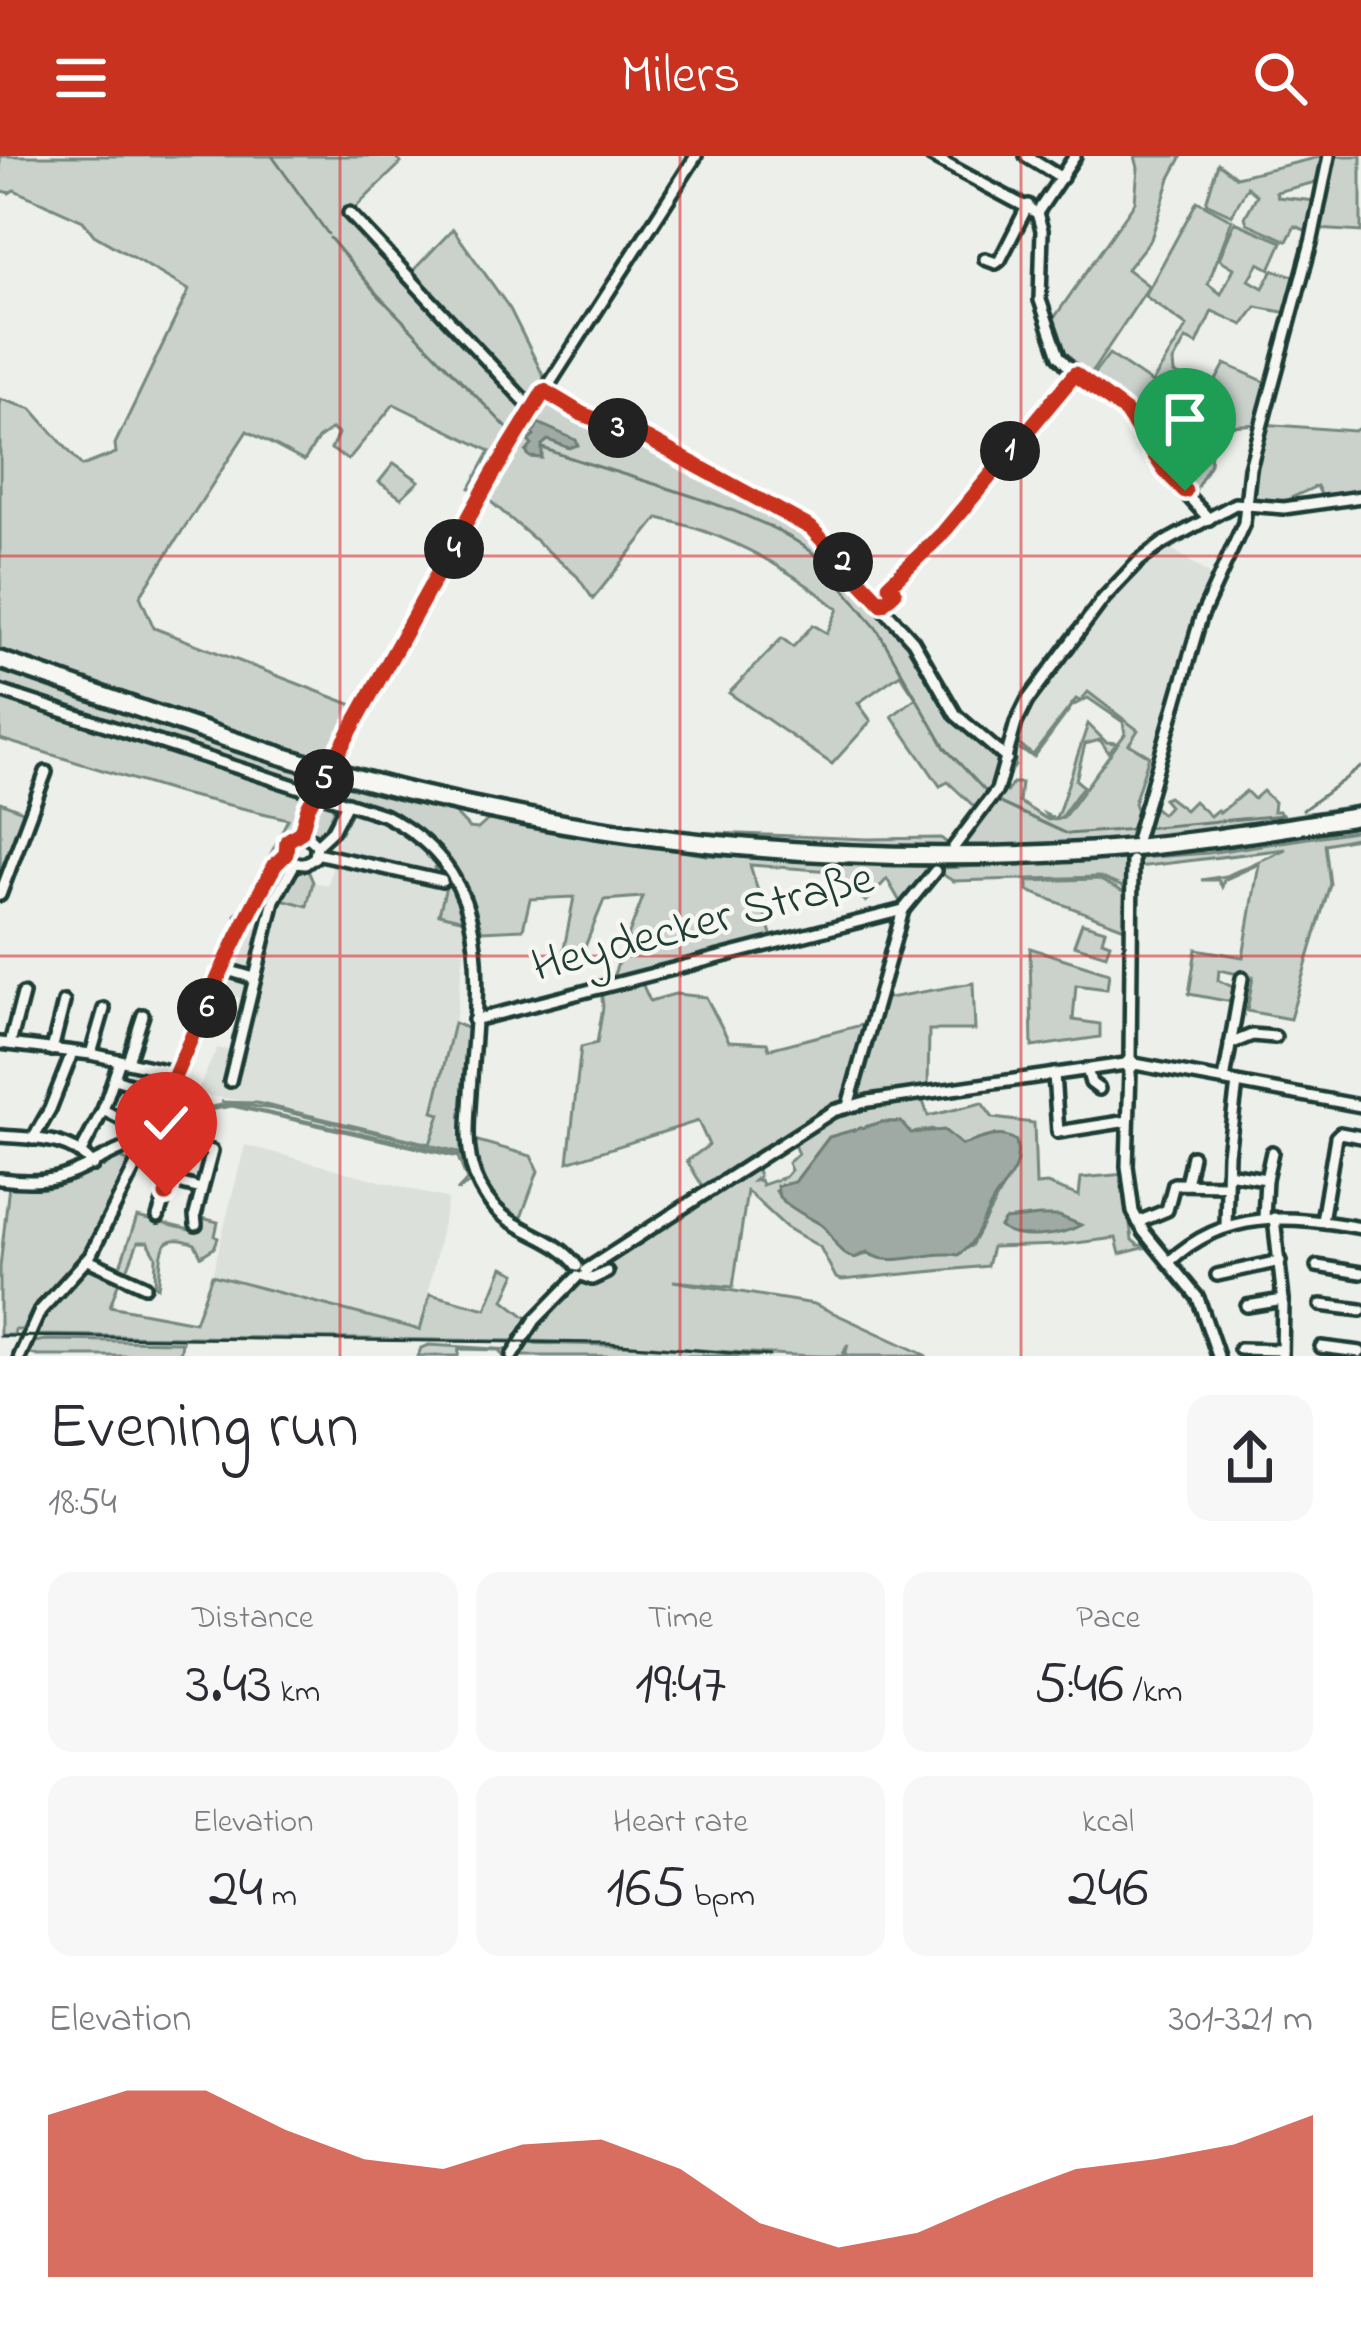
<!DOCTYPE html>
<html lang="en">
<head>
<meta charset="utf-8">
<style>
  :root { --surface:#fff; --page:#f7f7f7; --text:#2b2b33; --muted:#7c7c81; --accent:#c8321e }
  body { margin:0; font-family:"Indie Flower",sans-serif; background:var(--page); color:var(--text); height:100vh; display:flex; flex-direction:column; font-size:45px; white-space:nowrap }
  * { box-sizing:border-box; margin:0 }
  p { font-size:39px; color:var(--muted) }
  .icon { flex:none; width:66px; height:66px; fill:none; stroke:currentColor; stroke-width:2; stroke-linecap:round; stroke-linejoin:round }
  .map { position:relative; height:1200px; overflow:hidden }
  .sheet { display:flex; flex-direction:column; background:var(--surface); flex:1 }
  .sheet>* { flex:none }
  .pin { position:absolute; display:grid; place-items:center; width:102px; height:102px; color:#fff; margin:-123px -51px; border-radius:50% 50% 50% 0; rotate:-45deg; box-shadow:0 0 12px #0007 }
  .pin .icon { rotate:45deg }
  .km { position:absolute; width:60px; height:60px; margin:-30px; border-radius:50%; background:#222; color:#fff; font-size:33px; line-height:60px; text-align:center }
  .round { display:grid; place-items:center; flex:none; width:126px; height:126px; border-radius:24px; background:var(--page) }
  .overview { display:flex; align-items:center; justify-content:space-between; height:204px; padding:0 48px }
  h1 { font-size:66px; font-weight:600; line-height:90px }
  .figures { display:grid; grid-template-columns:repeat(3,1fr); gap:18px; height:204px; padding:12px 48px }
  .figures div { display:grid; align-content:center; border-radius:24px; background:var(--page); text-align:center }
  .figures b { font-size:60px; font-weight:600 }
  .figures small { font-size:33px; font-weight:400 }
  .figures p { font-size:33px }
  .chart { height:336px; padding:24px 48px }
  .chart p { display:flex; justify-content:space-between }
  .chart svg { width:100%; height:216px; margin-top:12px; fill:var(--accent); opacity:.7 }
  header { display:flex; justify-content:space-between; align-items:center; height:156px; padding:0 48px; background:var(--accent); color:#fff; font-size:54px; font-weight:600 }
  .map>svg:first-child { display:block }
</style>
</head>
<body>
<header><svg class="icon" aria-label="menu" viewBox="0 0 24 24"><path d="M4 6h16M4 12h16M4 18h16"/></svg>Milers<svg class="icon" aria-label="search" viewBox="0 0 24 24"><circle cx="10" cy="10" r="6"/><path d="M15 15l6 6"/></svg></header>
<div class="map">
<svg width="1361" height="1200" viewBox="0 0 1361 1200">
  <rect width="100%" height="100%" fill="#edefea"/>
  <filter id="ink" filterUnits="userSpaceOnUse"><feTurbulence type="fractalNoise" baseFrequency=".00833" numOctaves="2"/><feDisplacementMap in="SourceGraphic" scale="24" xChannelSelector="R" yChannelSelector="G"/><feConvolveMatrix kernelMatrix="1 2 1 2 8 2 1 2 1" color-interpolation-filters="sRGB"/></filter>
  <g filter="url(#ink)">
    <!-- built -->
    <g fill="#dce0db">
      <path d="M1161,385L1217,424L1176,558L1149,600L1128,588L1138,574L1088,536L1080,546L1075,543L1033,600L1015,586L1013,567L1112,427Z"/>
      <path d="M351,654L395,670L418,686L437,704L432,723L334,698L346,658Z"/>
      <path d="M334,704L446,732L439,758L468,765L456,860L433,955L440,957L431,988L257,947L196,938L217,892L233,895L246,843L216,836L253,753L273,741L307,749L313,726L328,729Z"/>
      <path d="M245,989L448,1043L420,1174L212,1119Z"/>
      <path d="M0,1179L596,1185L668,1189L779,1200L596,1188L0,1182Z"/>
    </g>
    <!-- green -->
    <g fill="#cbd2cc" stroke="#758880" stroke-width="3" fill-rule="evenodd">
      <path d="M0,0H394L401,7L350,57L407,121L453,73L510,153L547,227L514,274L480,338L470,332L490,295L394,248L348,304L331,293L338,278L332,273L318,283L304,305L247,275L140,440L154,472L363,553L328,605L0,497V243L32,253L82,310L116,297L115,288L189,134L94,79L83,65L14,34L9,37L0,34Z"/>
      <path d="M1135,0H1182L1170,22L1151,83L1127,113L1149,130L1088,222L1065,202L1050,168L1135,46L1138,12Z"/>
      <path d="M1324,0L1320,25L1276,36L1278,41L1316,45L1310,76L1295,70L1287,85L1247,67L1245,61L1257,39L1247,31L1232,59L1206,47L1218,7L1236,21Z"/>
      <path d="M1332,0H1361V76L1317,73Z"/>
      <path d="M1197,45L1232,64L1208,128L1221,138L1234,112L1219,103L1235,66L1282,86L1270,113L1259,107L1249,124L1263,132L1273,114L1298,121L1288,157L1256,151L1243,169L1212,155L1197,188L1186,183L1173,206L1174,217L1210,235L1225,208L1270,228L1258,268L1213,271L1210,308L1193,338C1151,296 1142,259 1090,223L1109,198L1152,227L1187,170L1145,140Z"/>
      <path d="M544,235L582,258L648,283L811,372L913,485L956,559L1005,602L1000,624L980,656L948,626L940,630L892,560L916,542L900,518L858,547L871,565L832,608L729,537L782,482L793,491L813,469L827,477L838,453C784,408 726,377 658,362L593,443L577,420L483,339Z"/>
      <path d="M1262,268L1354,275L1361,271V341L1324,345L1317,330L1291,342L1295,352L1246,347Z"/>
      <path d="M394,307L419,325L401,342L379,326Z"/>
      <path d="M0,515L319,622L314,631L0,528Z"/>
      <path d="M1088,536L1138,574L1129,588L1149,600L1134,647L1138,658L1133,687L954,697L994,647L1004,626L1007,635L1013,627H1021L1019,646L1048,664L1063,662L1125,578L1123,566L1088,542L1072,550L1034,601L1016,592L1015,610L1005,624L1015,586L1033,599L1076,543L1080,545Z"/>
      <path d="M0,539L311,638L238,766L235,759L247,747L288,663L178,637L0,583Z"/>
      <path d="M1088,568L1106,586L1117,587L1109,597L1100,584L1085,588L1076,624L1083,630L1061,661C1055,666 1049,664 1045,658L1055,663L1059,655Z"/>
      <path d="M328,623L455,657L469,672L478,673L488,664L706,699L935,711L903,751L887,723L866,746L832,715L750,709L773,785L611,826L643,741L604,744L582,798L562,803L574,741L530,743L523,773L482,775C455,690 409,654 322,633Z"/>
      <path d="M1246,635L1254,643L1263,635L1274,646L1273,655H1279L1282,661L1361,649V655L1140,687L1149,647L1162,658L1169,650L1163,643L1168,641L1185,654L1194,645L1210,660L1217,654L1220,657Z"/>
      <path d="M316,640L329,645L335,656L326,674L317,678L307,671Z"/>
      <path d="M0,646L28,657L0,736Z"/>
      <path d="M1361,674V681L1325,688L1330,728L1290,863L1247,855L1253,821L1219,814L1218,824L1239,834L1237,847L1189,838L1196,793L1243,801L1259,708L1224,724L1222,731L1218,724H1201L1226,720L1286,693L1137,711L1138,702L1208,697Z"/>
      <path d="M665,675L867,683L941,682L952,691L946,697L704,685Z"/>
      <path d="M1130,703L1125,732L1099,721L953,725L939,716L941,712Z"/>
      <path d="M437,704L457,735L468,765L439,758L448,723L442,719L432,723Z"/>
      <path d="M307,712L313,726L307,750L278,742L297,713Z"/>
      <path d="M1098,723L1127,738V773L1028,735V725Z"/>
      <path d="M1082,767L1105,774L1102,784L1110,787L1106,799L1074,789Z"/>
      <path d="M1030,792L1109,817L1107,833L1076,829L1073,864L1100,868V881L1032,891Z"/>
      <path d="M640,823L650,845L675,838L706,841L729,885L767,887L769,893L865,868L843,948L705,1034L687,1005L709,989L698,965L568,1006L581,891L597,887L603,851L601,833Z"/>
      <path d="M973,827L975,874H929L928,933L849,946L877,844Z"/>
      <path d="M454,867L469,873L470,1018L463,997L274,953L221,946L257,947L430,988L440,958L433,956Z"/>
      <path d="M481,868L474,984L531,1000L538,1015L519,1067C493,1043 478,1019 472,984Z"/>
      <path d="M922,942L928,960L982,947L993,962L1034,967L1036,1029L1047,1028L1079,1040L1081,1022L1125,1018L1134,1065L1130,1068L1132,1084L1138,1089L1151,1090L1120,1098L1116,1082L1060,1089L992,1091L987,1110L842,1124L836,1122L820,1091L786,1071L747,1035L733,1131L673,1125L814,1148L927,1200H845L848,1188L842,1200C736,1200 631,1186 523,1185C538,1161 561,1134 586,1124L756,1010L759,1020L754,1025L760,1024L762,1029L785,1021L791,1014L788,1007L798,998L792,984C834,956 873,949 922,942ZM882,966H900L911,977L932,973L962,989L995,979L1001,1035L971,1090C928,1105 889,1089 854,1102C836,1095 837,1086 826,1073C812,1056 788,1056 776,1035L795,1026L829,981Z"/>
      <path d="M228,948L461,999L472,1026L457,1035L467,1024L458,1001L232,950L197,956L183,965L197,971L157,974L161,967L194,954Z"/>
      <path d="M118,1001L131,1006L130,1012L85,1103L35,1148L22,1174H15L14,1179H0V1111L9,1029L64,1027Z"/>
      <path d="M137,1061L198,1076V1061L218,1066L215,1080L218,1082L214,1092L201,1100L195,1088C155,1072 163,1103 158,1131L155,1129L156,1100L148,1086H138L127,1114L120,1110Z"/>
      <path d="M92,1108L119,1125L110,1150L195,1166L212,1119L420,1174L430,1138L486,1153L503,1111L516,1117L504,1144L531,1165L519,1185L32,1179L52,1145Z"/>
      <path d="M45,1184L182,1186L180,1200H38L25,1196L29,1187Z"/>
      <path d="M522,1187L652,1190L758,1200H514Z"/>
      <path d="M429,1189L513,1194L509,1200H503L499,1194L459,1193L458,1200H418L421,1192Z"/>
    </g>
    <!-- water -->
    <g fill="#9faaa4" stroke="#6c7e77" stroke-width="3">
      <path d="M538,267L576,284L578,289L569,292L548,284L542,289V302L530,301L526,296L532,289L528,285L534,280L530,274L535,275Z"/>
      <path d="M882,966H901L911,977L944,974L962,989C980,984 1000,973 1016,985C1022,1014 1008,1022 994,1044C981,1065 980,1084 958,1099C930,1093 890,1114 867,1096L854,1102C831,1094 837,1079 820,1068C805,1059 792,1054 779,1041L777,1030L795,1026L829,981Z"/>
      <path d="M1039,1060H1059L1081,1069C1062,1080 1016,1086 1000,1071L1005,1064Z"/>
    </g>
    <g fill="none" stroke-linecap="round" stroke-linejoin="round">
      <!-- stream -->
      <g stroke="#6c7e77" stroke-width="3">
        <path d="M272,0L328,78"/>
        <path d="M330,82L377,138L511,276"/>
        <path d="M543,292C618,322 785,354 831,415"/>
        <path d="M834,420L877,473L945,592L987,637"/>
        <path d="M996,645L1067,678L1135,673"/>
        <path d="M1303,654L1361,611"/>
        <path d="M1144,672L1283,659"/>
      </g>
      <!-- minor casing -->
      <g stroke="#1f3d34" stroke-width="18">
        <g id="minor">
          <path d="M931,0L1037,57L1042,74L1040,144L1059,200L1075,218L1126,256L1165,315L1209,363"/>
          <path d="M1026,0L1062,22"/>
          <path d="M349,57L532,253"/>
          <path d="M1037,57L1075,0"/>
          <path d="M985,103L996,107L1000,104L1028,49"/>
          <path d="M544,235L582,258L648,283L811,372L913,485L956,559L1007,603"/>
          <path d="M882,448L895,436L889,429L942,378L1075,218"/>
          <path d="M0,535L384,659C502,720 476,827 470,937C468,966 465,993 475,1020C499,1081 549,1071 577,1110"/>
          <path d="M334,605L505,297L696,0"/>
          <path d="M301,676L314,641"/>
          <path d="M1137,681L1201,461L1244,367L1250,312L1312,83L1329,0"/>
          <path d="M317,689L333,674L347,647"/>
          <path d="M954,691L997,634L1016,567L1027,545L1104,442L1139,405L1162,388L1235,348L1284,352L1361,341"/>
          <path d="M316,697L442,725"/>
          <path d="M0,739L46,616"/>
          <path d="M220,812L254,822"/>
          <path d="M474,864L903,754L935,715"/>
          <path d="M0,887L91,898L178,917"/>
          <path d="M10,888L23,838"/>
          <path d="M1230,888L1252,879L1275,881"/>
          <path d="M52,894L64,846"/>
          <path d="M91,898L104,853"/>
          <path d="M1130,903L1132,705"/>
          <path d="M128,905L143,859"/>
          <path d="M1135,908L1361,950"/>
          <path d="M1087,913L1091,927L1099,933"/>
          <path d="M1130,913L1127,1010L1133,1056L1144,1076L1198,1142L1218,1200"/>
          <path d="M1054,918L1058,976L1128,965"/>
          <path d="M115,923L133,929"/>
          <path d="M1224,924L1242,822"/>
          <path d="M230,925L274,744L295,707"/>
          <path d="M848,950L903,754"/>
          <path d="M103,954L127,966"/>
          <path d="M0,980C34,983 71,981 93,1009"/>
          <path d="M33,983L50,953L72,897"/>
          <path d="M146,986C188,892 225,796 277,707L286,698L287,685L295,677H304L317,689L315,701L305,708L294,707L286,698"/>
          <path d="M147,990L179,999"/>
          <path d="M82,994L103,954L120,904"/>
          <path d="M1227,1017L1266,1023L1264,1062"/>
          <path d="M0,1023C69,1032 76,1011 134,988"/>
          <path d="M1266,1023L1272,996"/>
          <path d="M171,1025L201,1033"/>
          <path d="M1186,1028L1192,1000"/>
          <path d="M158,1061L182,988L212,995L195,1059L196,1069"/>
          <path d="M1274,1062L1283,1144L1282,1200"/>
          <path d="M1322,1065L1336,981L1340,977L1361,981"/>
          <path d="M1138,1066L1167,1054L1174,1028L1226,1029"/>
          <path d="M1226,1069L1228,998L1237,927"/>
          <path d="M88,1104L145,1130"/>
          <path d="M1169,1106C1225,1053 1290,1059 1361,1072"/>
          <path d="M1317,1110L1361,1117"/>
          <path d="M586,1114L833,955L869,945L1125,908L1130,903L1135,908L1130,913L1125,908"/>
          <path d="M1217,1119L1280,1105"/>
          <path d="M584,1120L592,1123L607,1116"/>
          <path d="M1321,1149L1361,1154"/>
          <path d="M1247,1150L1283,1144"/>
          <path d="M1321,1191L1360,1196"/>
          <path d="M1240,1193L1282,1194"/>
          <path d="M20,1200L40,1155L90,1100L142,997"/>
          <path d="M512,1200L535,1164L577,1121"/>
        </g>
      </g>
      <!-- highway casing -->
      <g stroke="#1f3d34" stroke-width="24">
        <path id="highway" d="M0,504C137,551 274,603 415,637C637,690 863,710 1091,695C1182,689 1271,674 1361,660"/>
      </g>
      <!-- minor -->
      <use href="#minor" stroke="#f6f6f2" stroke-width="9"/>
      <!-- highway -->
      <use href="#highway" stroke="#f6f6f2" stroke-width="15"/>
      <!-- rail -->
      <path stroke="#1f3d34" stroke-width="3" d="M0,1180L608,1187L769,1200"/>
      <!-- minor-bridge casing -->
      <g stroke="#1f3d34" stroke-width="18" stroke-linecap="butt">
        <path id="minor-bridge" d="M322,626L334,605"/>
      </g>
      <!-- minor-bridge -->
      <use href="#minor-bridge" stroke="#f6f6f2" stroke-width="9"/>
    </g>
  </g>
  <g fill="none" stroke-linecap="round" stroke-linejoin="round" filter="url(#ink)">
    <!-- route casing -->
    <g stroke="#fff" stroke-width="24">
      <path id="route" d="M166,1039L179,999L146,986C187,893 225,798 275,709L286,698L287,685L301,676L308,651L493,318L544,235L582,258L648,283L811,372L882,448L895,436L889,429L942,378L1075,218L1126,256L1165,315L1185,335"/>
    </g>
    <!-- route -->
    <use href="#route" stroke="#c8321e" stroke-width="15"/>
  </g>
  <!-- grid -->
  <path fill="none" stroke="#d62828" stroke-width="3" stroke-opacity="0.55" d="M340,0V1200M680,0V1200M1021,0V1200M0,400H1361M0,800H1361"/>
  <g text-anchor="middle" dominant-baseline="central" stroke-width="9" stroke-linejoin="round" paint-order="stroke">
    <!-- street labels -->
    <g font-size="48" fill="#1f3d34" stroke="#f6f6f2">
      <text transform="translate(703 768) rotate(-15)">Heydecker Straße</text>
    </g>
  </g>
</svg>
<div class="pin" style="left:1185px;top:335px;background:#1e9e55"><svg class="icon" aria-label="arrive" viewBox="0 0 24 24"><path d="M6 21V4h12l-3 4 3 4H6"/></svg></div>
<div class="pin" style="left:166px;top:1039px;background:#d93025"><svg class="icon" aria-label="check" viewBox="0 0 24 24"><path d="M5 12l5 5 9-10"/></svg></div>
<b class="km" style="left:1010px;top:295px">1</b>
<b class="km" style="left:843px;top:406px">2</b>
<b class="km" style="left:618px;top:272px">3</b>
<b class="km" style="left:454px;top:393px">4</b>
<b class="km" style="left:324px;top:623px">5</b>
<b class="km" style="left:207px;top:852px">6</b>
</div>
<section class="sheet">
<div class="overview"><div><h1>Evening run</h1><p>18:54</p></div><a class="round"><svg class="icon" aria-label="share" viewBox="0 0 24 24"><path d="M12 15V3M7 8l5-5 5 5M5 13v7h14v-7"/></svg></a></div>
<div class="figures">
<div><p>Distance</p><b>3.43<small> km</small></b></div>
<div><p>Time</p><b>19:47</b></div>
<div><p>Pace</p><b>5:46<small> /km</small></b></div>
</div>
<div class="figures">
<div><p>Elevation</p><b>24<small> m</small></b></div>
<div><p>Heart rate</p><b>165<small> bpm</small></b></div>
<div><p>kcal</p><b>246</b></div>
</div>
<div class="chart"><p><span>Elevation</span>301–321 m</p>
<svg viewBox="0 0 160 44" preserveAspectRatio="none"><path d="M0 44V11L10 6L20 6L30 14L40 20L50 22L60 17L70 16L80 22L90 33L100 38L110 35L120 28L130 22L140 20L150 17L160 11V44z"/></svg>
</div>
</section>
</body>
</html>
